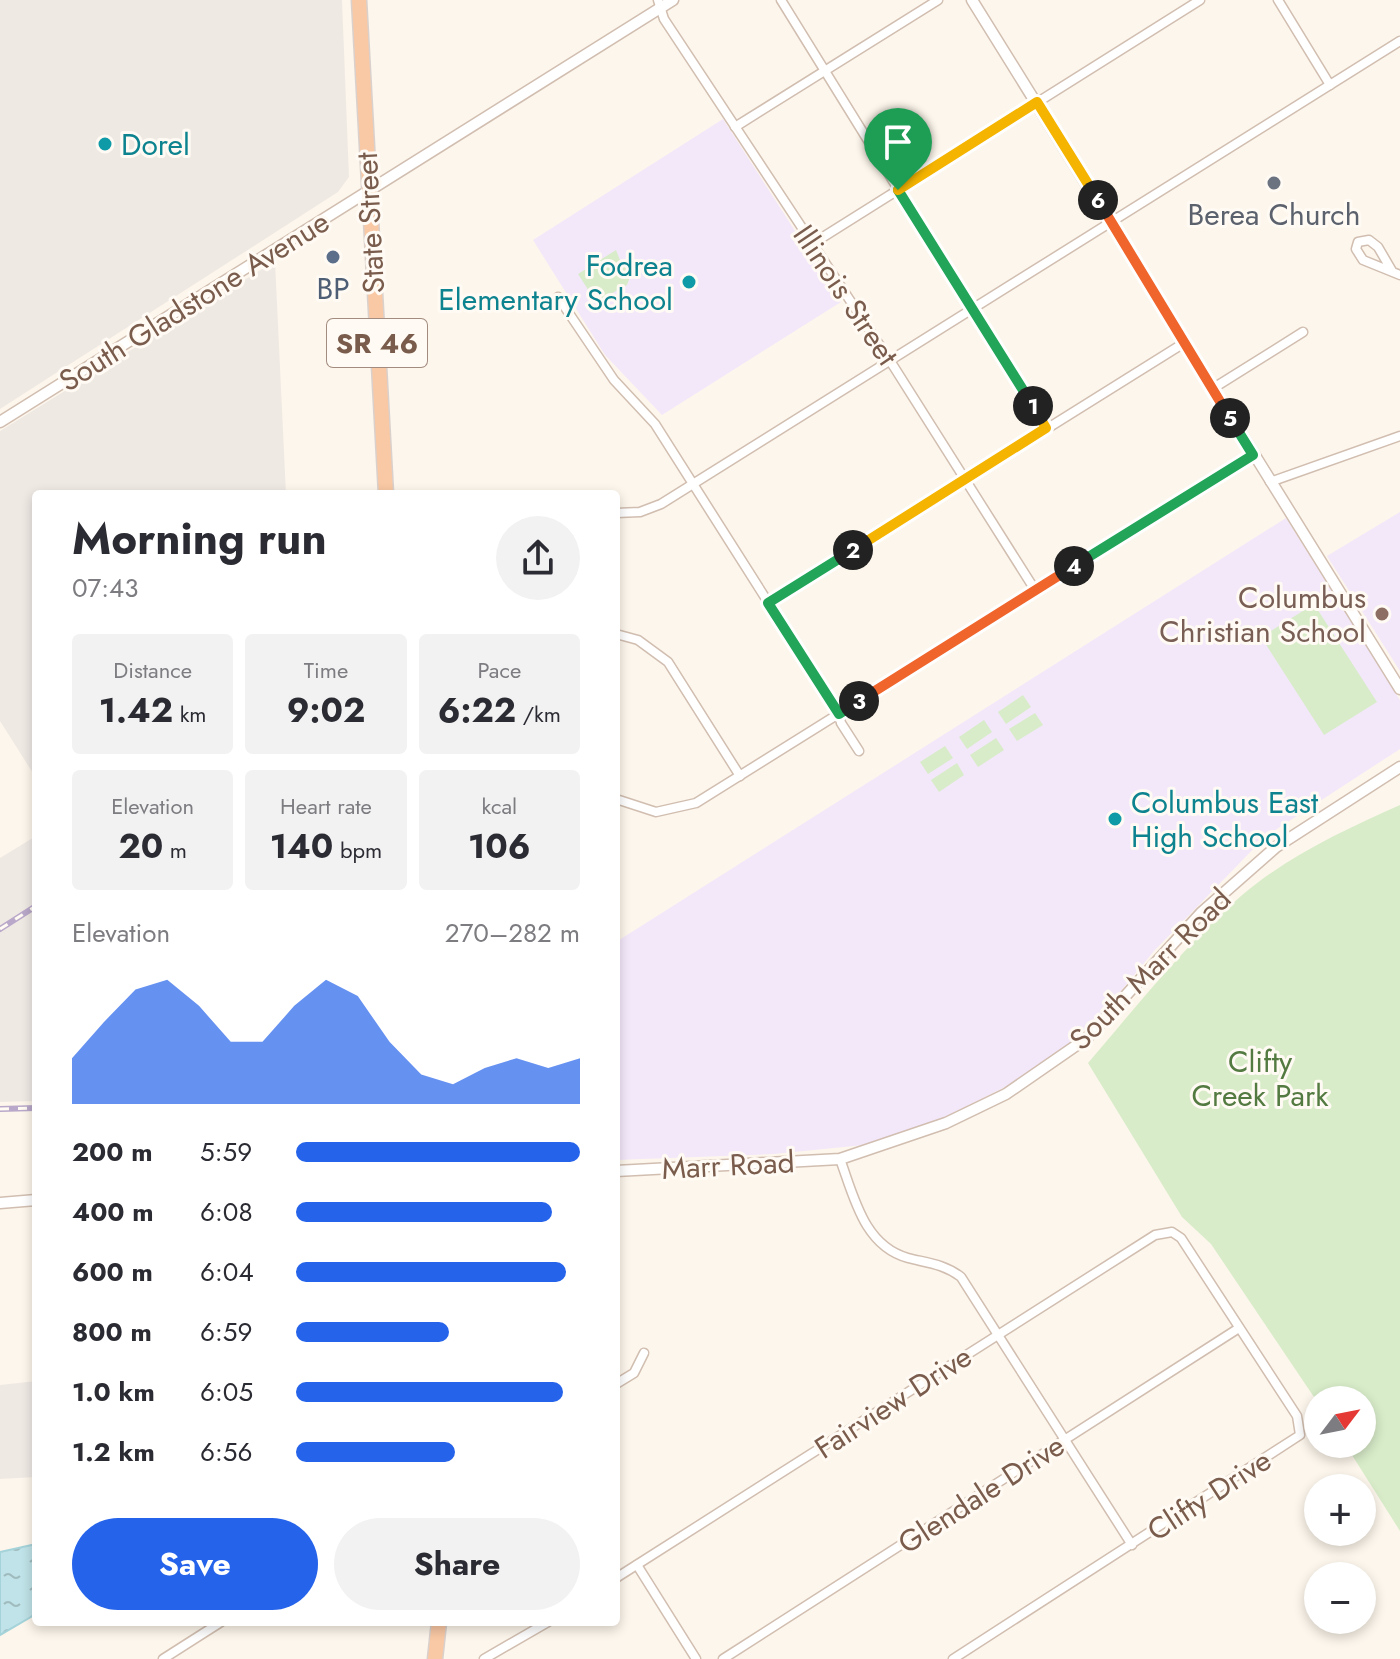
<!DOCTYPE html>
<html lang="en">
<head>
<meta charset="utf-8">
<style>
  :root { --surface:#fff; --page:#f2f2f3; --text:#2b2b33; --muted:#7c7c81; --accent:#2563eb }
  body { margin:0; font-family:Jost,sans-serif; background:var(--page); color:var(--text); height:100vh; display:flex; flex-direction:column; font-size:30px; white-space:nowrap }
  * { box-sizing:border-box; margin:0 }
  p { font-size:26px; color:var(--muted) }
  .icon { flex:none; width:44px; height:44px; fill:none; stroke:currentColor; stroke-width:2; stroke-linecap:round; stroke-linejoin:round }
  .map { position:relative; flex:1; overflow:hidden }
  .details { position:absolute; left:32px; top:490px; width:588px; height:1136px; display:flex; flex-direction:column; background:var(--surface); border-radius:8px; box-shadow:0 4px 12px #0003 }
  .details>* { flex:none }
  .needle { width:52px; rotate:58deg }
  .fabs { position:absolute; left:1304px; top:1386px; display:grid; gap:16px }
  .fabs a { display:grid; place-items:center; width:72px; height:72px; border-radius:50%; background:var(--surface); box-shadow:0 4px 12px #0003; font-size:40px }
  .pin { position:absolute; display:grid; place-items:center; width:68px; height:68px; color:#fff; margin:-82px -34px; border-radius:50% 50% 50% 0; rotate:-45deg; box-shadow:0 0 8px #0007 }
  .pin .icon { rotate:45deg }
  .km { position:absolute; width:40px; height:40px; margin:-20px; border-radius:50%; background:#222; color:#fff; font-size:22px; line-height:40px; text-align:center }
  .round { display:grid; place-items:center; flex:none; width:84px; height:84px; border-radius:42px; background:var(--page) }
  .summary { display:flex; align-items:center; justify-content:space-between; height:136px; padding:0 40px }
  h1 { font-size:44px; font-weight:700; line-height:60px }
  .metrics { display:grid; grid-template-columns:repeat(3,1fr); gap:12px; height:136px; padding:8px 40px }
  .metrics div { display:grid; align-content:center; border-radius:8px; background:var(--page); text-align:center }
  .metrics b { font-size:34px; font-weight:700 }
  .metrics small { font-size:22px; font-weight:400 }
  .metrics p { font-size:22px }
  .chart { height:224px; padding:16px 40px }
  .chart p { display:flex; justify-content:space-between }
  .chart svg { width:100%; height:144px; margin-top:8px; fill:var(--accent); opacity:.7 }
  .action { display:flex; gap:16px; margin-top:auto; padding:16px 40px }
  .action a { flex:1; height:92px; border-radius:48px; background:var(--accent); color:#fff; font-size:32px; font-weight:700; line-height:92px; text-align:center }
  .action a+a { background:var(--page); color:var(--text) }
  ul { padding:0 40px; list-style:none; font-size:26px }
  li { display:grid; grid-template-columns:128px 96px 1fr; align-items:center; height:60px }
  li i { height:20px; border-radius:10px; background:var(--accent) }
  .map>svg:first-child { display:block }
</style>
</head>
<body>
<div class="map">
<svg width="1400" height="1659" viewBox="0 0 1400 1659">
  <defs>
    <pattern id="water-ripples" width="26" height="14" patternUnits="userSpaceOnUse" patternTransform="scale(2)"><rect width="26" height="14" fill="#bfe3e8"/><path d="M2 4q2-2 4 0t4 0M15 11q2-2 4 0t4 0" fill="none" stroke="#a0bbbe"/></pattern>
  </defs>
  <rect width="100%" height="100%" fill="#fdf6ec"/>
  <!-- industrial -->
  <g fill="#efe9e4">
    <path d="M0,0H342L349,177L338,192L0,409Z"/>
    <path d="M275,261L286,494H36V778L0,721V431Z"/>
    <path d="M36,836V1101L0,1102V858Z"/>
    <path d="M36,1381V1477L0,1479V1385Z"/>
  </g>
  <!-- education -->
  <g fill="#f3e8fa">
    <path d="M723,119L841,302L662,415L605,355L533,240Z"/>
    <path d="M1400,512V671L1327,556Z"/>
    <path d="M1286,518L1400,700V749L1266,836L1154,951L1101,1015L1066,1046L1013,1083L941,1119L864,1145L774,1154L616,1160V942Z"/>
  </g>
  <!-- green -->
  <g fill="#d8ecc9">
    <path d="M616,250L620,260L634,266L627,285L596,302L578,274Z"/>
    <path d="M1314,604L1377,702L1324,735L1261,637Z"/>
    <path d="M1023,695L1031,707L1006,724L998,712Z"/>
    <path d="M1035,713L1043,725L1017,741L1009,729Z"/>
    <path d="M984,720L992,732L967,749L959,737Z"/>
    <path d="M996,738L1004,750L978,767L970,755Z"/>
    <path d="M945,746L953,758L928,774L920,762Z"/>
    <path d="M957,763L964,775L939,792L931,780Z"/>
    <path d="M1400,805V1531L1345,1444H1362V1400L1318,1403L1211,1244L1182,1217L1088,1063C1136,1007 1185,945 1241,896C1288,856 1344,830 1400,805Z"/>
  </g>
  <!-- water -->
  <path fill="url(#water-ripples)" stroke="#a5d3da" stroke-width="2" d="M36,1544V1614L0,1635V1552Z"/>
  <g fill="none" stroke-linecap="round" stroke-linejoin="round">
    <!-- minor casing -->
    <g stroke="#d1beb0" stroke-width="11">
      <g id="minor">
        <path d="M658,0L664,19L894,367L1035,590"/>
        <path d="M781,0L1046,428"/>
        <path d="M1278,0L1330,85"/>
        <path d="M735,127L938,0"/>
        <path d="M812,244L1200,0"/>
        <path d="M1392,271L1378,247L1369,240L1358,242L1356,249L1363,260L1400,275"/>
        <path d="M558,297L614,380L655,424L839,714L841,723L859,751"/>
        <path d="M1212,389L1303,332"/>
        <path d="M1270,482L1400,436"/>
        <path d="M616,513L640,512L661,504L1400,41"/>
        <path d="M768,603L1184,343"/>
        <path d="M616,634L638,640L668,662L740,776"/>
        <path d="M616,799L656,812L696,803L1253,455"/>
        <path d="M840,1159C854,1197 864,1246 908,1258C928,1263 944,1264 961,1277L1132,1545"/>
        <path d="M616,1384L634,1373L644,1353"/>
        <path d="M637,1565L696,1659"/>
        <path d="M616,1578L1155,1235L1172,1232L1181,1238L1297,1416L1300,1435L953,1659"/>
        <path d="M163,1659L221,1622"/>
        <path d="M484,1659L548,1622"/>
        <path d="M723,1659L1239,1328"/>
      </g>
    </g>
    <!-- tertiary casing -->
    <g stroke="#d1beb0" stroke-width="13">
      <g id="tertiary">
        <path d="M972,0L1400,689"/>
        <path d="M0,422L673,0"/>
        <path d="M616,1171L840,1159L946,1123L1006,1094L1087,1038L1201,913L1276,847L1400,767"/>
        <path d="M0,1203L36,1200"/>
      </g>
    </g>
    <!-- trunk casing -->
    <g stroke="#dad1cd" stroke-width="17">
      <g id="trunk">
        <path d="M359,0L386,494"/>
        <path d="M435,1659L439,1622"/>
      </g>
    </g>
    <!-- minor -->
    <use href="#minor" stroke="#fff" stroke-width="8"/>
    <!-- tertiary -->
    <use href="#tertiary" stroke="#fff" stroke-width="10"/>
    <!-- trunk -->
    <use href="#trunk" stroke="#f9c8a4" stroke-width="14"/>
    <!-- rail casing -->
    <g stroke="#b9a8c9" stroke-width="6">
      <g id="rail">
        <path d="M0,929L36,906"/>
        <path d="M0,1109L36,1108"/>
      </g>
    </g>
    <!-- rail -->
    <use href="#rail" stroke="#fffaf3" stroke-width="3" stroke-dasharray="9" stroke-linecap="butt"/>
  </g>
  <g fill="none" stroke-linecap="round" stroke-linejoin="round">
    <!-- split-1 casing -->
    <g stroke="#fff" stroke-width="16">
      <path id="split-1" d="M898,190L1033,406"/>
    </g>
    <!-- split-2 casing -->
    <g stroke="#fff" stroke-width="16">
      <path id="split-2" d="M853,550L1046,428L1033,406"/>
    </g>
    <!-- split-3 casing -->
    <g stroke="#fff" stroke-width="16">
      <path id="split-3" d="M853,550L768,603L839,714L859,701"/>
    </g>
    <!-- split-4 casing -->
    <g stroke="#fff" stroke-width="16">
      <path id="split-4" d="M859,701L1074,566"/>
    </g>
    <!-- split-5 casing -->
    <g stroke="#fff" stroke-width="16">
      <path id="split-5" d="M1074,566L1253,455L1230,418"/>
    </g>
    <!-- split-6 casing -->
    <g stroke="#fff" stroke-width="16">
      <path id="split-6" d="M1098,200L1230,418"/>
    </g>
    <!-- split-7 casing -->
    <g stroke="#fff" stroke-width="16">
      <path id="split-7" d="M898,190L1037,102L1098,200"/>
    </g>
    <!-- split-1 -->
    <use href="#split-1" stroke="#22a559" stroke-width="10"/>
    <!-- split-2 -->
    <use href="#split-2" stroke="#f5b400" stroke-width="10"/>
    <!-- split-3 -->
    <use href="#split-3" stroke="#22a559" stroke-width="10"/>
    <!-- split-4 -->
    <use href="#split-4" stroke="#f0652b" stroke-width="10"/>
    <!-- split-5 -->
    <use href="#split-5" stroke="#22a559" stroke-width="10"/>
    <!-- split-6 -->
    <use href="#split-6" stroke="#f0652b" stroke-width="10"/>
    <!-- split-7 -->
    <use href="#split-7" stroke="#f5b400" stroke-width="10"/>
  </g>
  <!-- markers -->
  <g fill="#0f9aa8" stroke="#fffaf3" stroke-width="3">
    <circle cx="105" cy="144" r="8"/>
    <circle cx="689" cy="282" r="8"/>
    <circle cx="1115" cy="819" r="8"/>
  </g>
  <circle fill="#6b7280" stroke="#fffaf3" stroke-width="3" cx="1274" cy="183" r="8"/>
  <circle fill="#5c6f8a" stroke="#fffaf3" stroke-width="3" cx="333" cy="257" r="8"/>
  <circle fill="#8d6e63" stroke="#fffaf3" stroke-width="3" cx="1382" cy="614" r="8"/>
  <g text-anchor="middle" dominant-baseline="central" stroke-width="6" stroke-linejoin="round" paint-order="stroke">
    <!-- shield labels -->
    <rect fill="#fffaf3" stroke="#a28b7f" stroke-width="2" x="327" y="319" width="100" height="48" rx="6"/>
    <g font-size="28" font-weight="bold" fill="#7a5c4d">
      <text x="377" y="343">SR 46</text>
    </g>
    <!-- culture labels -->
    <g font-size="30" fill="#0d838f" stroke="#fffaf3" text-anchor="start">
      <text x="121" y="144">Dorel</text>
      <text x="673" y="265" text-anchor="end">Fodrea<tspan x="673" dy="34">Elementary School</tspan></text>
      <text x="1131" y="802">Columbus East<tspan x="1131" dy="34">High School</tspan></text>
    </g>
    <!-- worship labels -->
    <g font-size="30" fill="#5b616d" stroke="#fffaf3">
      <text x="1274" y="214">Berea Church</text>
    </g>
    <!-- street labels -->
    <g font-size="30" fill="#7a5c4d" stroke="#fffaf3">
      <text transform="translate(370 223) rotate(-93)">State Street</text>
      <text transform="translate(846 295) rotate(56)">Illinois Street</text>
      <text transform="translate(194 301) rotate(-32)">South Gladstone Avenue</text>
      <text transform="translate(1150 969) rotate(-45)">South Marr Road</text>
      <text transform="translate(728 1165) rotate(-3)">Marr Road</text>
      <text transform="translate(893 1402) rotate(-33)">Fairview Drive</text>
      <text transform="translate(981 1494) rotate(-33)">Glendale Drive</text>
      <text transform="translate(1209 1495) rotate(-33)">Clifty Drive</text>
    </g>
    <!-- service labels -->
    <g font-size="30" fill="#4e5e75" stroke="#fffaf3">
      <text x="333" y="288">BP</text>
    </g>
    <!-- education labels -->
    <g font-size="30" fill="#785e54" stroke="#fffaf3" text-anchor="end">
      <text x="1366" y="597">Columbus<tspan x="1366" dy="34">Christian School</tspan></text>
    </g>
    <!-- park labels -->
    <g font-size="30" fill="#537a41" stroke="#fffaf3">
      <text x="1260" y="1061">Clifty<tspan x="1260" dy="34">Creek Park</tspan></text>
    </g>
  </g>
</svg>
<div class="fabs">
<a><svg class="needle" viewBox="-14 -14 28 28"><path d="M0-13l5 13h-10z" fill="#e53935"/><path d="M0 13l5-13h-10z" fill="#7c7c81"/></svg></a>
<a>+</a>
<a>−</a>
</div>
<div class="pin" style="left:898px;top:190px;background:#1e9e55"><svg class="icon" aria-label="arrive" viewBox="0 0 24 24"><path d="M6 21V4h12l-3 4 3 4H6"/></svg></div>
<b class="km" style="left:1033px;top:406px">1</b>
<b class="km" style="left:853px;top:550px">2</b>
<b class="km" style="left:859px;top:701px">3</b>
<b class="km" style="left:1074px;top:566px">4</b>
<b class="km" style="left:1230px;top:418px">5</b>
<b class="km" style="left:1098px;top:200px">6</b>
<section class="details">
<div class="summary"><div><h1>Morning run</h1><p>07:43</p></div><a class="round"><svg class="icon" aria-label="share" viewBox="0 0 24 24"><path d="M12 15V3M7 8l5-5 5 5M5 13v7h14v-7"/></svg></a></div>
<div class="metrics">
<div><p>Distance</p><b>1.42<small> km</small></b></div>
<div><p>Time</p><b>9:02</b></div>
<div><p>Pace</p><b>6:22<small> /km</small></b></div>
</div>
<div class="metrics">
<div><p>Elevation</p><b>20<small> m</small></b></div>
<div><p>Heart rate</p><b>140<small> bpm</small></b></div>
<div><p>kcal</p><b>106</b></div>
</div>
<div class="chart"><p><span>Elevation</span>270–282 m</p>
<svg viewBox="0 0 160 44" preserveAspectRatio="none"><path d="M0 44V30L10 19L20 9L30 6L40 14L50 25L60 25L70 14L80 6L90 11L100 25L110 35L120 38L130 33L140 30L150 33L160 30V44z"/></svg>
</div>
<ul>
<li><b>200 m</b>5:59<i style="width:100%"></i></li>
<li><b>400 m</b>6:08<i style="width:90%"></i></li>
<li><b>600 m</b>6:04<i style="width:95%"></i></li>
<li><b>800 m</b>6:59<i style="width:54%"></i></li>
<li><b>1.0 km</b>6:05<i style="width:94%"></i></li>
<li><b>1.2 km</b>6:56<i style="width:56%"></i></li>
</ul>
<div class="action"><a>Save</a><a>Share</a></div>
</section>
</div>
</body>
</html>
